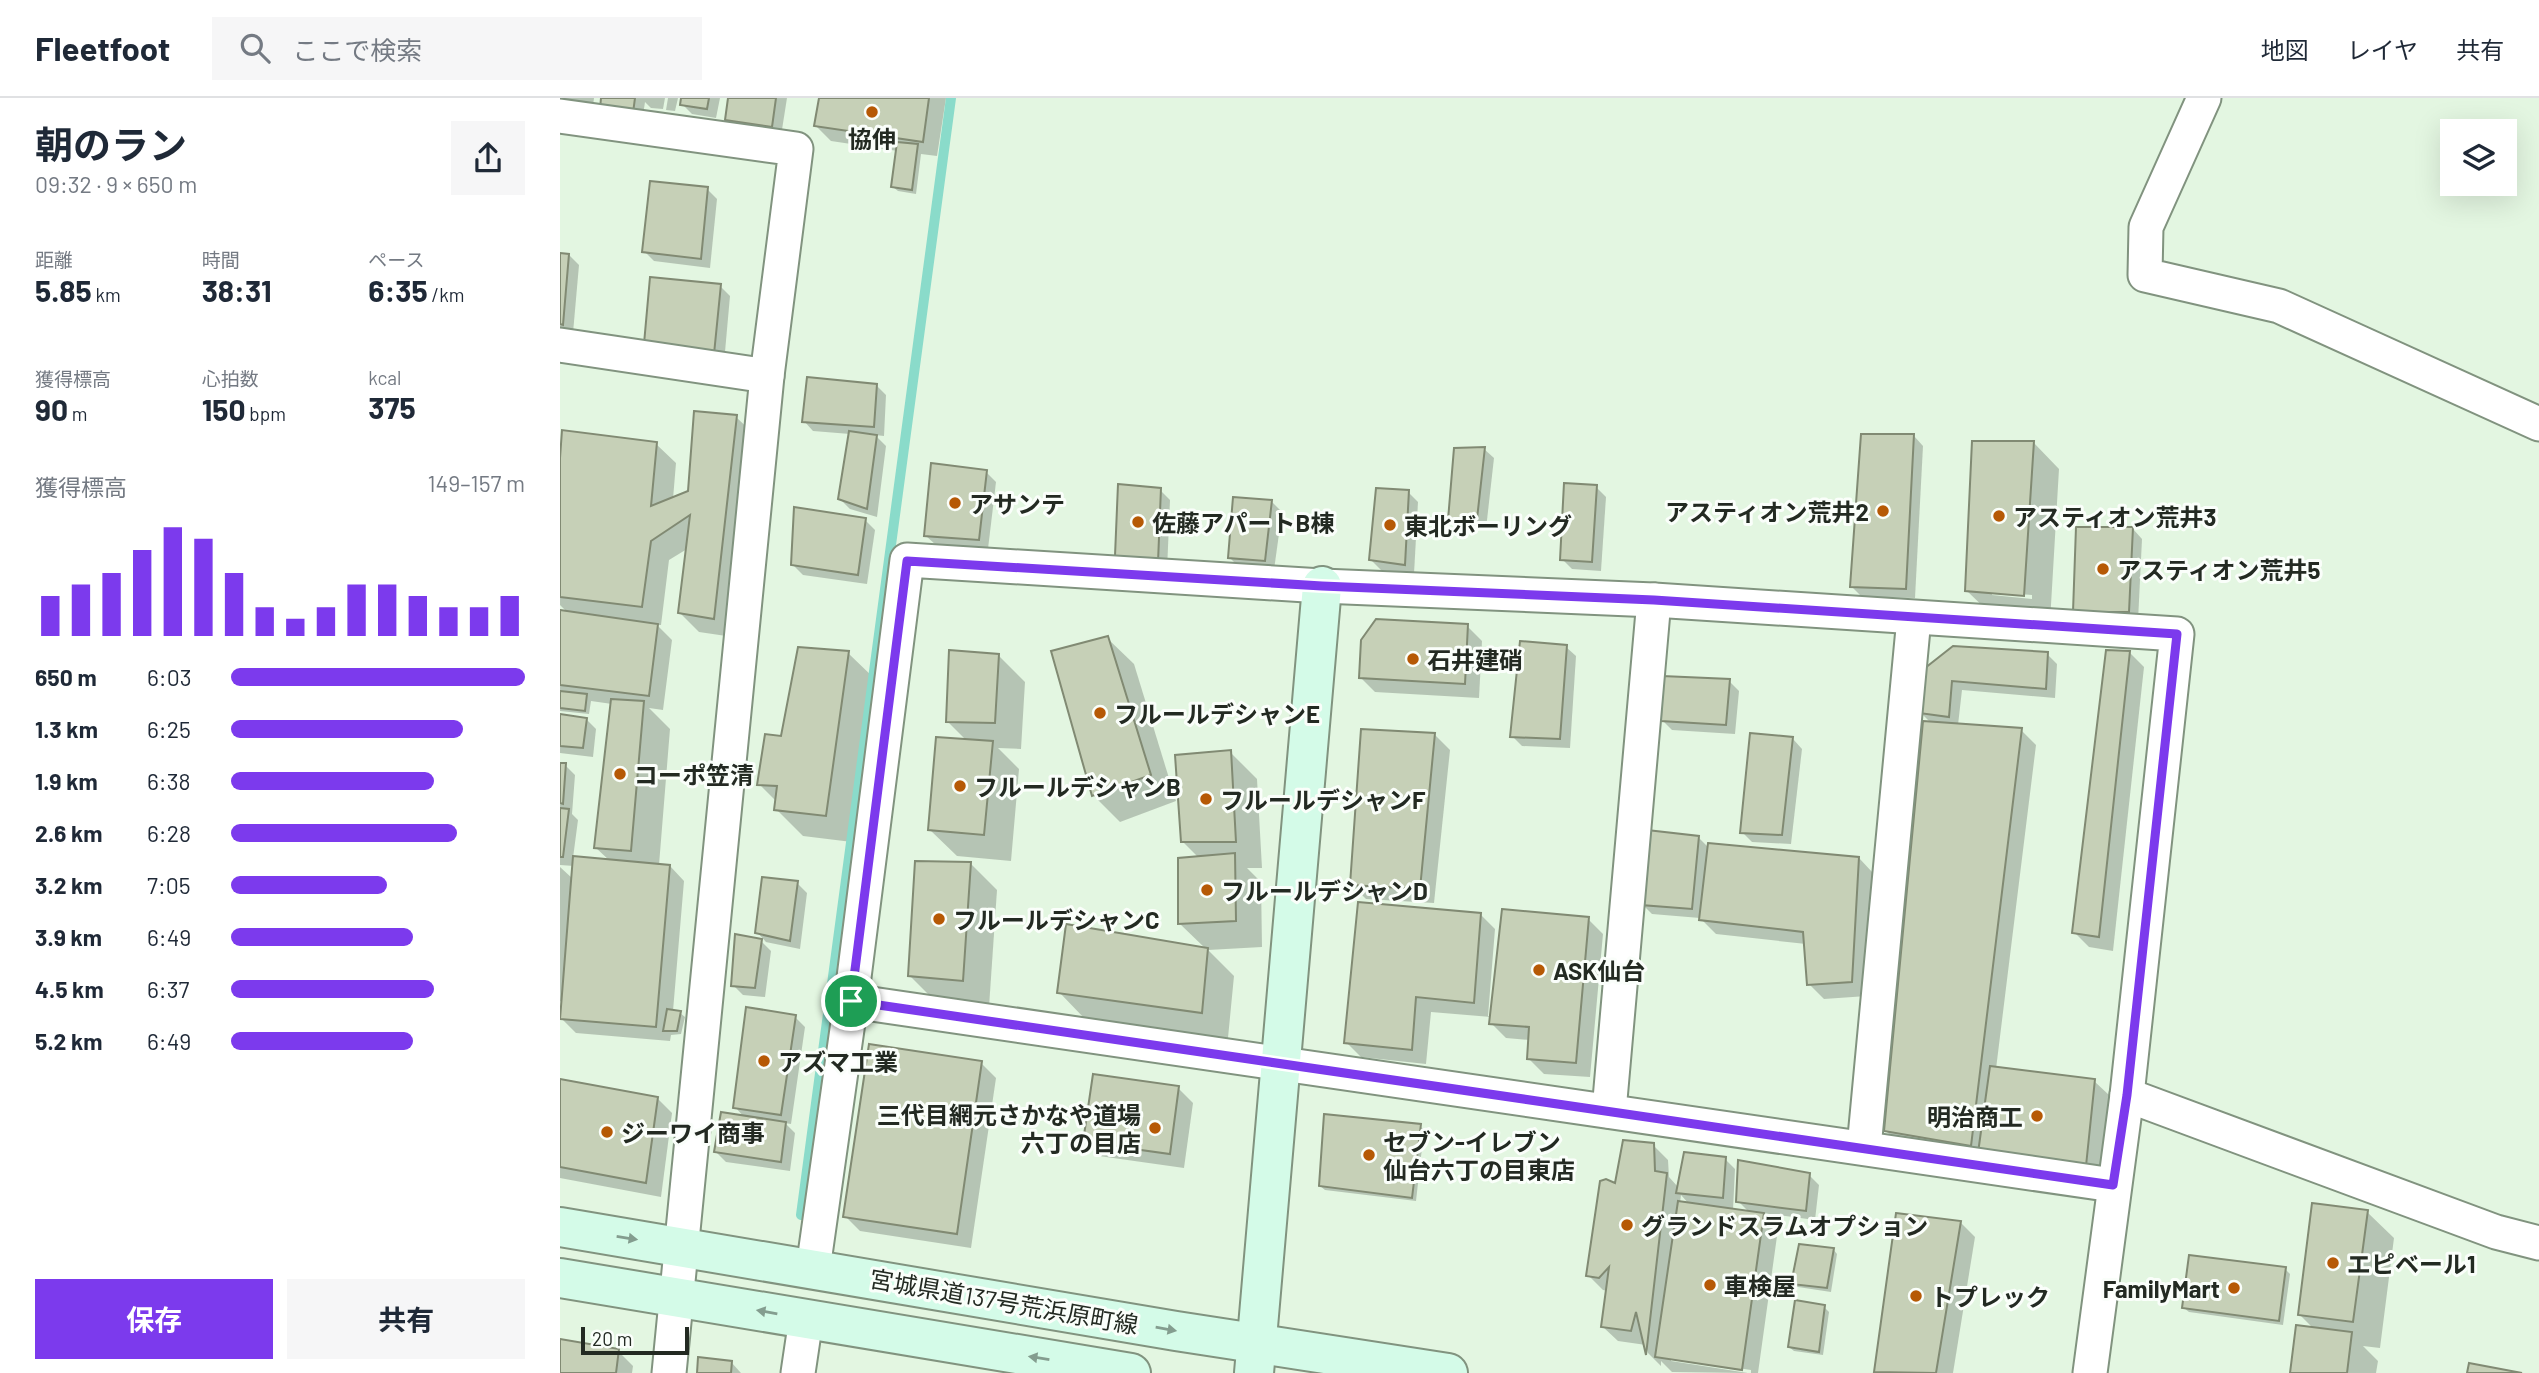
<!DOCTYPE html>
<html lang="ja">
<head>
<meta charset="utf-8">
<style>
  :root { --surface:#fff; --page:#f6f6f7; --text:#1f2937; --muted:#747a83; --line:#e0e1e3; --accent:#7c3aed }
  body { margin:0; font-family:Barlow,"Noto Sans JP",sans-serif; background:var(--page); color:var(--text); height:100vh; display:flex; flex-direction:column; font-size:26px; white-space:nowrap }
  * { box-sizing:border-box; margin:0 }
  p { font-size:23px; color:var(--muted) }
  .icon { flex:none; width:38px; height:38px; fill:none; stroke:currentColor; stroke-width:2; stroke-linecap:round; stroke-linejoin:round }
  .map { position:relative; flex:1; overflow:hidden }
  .drawer { display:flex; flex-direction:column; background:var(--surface); width:560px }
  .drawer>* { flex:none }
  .tools { position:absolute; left:1880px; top:21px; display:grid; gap:14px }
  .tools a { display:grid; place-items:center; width:77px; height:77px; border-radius:0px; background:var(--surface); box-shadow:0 7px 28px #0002; font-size:35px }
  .scale { position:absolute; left:21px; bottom:18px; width:108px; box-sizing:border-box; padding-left:7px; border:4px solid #232a22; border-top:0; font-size:19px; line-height:24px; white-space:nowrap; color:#232a22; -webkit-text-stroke:5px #fafefa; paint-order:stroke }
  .pin { position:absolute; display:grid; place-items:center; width:60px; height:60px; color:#fff; margin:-30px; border:4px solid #fff; border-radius:50%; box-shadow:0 2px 7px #0007 }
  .round { display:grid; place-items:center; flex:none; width:74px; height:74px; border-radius:0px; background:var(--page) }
  .summary { display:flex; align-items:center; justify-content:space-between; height:119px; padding:0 35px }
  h1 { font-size:38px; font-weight:700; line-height:52px }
  .stats { display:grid; grid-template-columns:repeat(3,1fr); gap:10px; height:119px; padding:7px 35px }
  .stats div { display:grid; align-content:center }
  .stats b { font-size:30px; font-weight:700 }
  .stats small { font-size:19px; font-weight:400 }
  .stats p { font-size:19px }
  .chart { height:196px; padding:14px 35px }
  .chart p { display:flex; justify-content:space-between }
  .chart svg { width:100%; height:126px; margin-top:7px; stroke:var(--accent); stroke-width:6 }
  .primary-button { display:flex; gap:14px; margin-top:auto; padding:14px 35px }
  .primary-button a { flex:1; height:80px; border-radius:0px; background:var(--accent); color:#fff; font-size:28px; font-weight:700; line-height:80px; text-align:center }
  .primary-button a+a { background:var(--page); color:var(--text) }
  ul { padding:0 35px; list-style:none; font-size:23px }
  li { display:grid; grid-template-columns:112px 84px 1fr; align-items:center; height:52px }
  li i { height:18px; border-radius:9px; background:var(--accent) }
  header { display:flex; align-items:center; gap:42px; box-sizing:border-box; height:98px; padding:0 35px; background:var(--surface); border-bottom:2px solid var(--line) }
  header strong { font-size:33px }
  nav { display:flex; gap:38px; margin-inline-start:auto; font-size:24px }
  .search { width:490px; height:63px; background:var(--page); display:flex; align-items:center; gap:18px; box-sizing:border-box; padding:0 24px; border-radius:0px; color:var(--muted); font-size:26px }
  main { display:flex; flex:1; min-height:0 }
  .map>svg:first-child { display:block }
</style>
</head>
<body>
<header>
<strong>Fleetfoot</strong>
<div class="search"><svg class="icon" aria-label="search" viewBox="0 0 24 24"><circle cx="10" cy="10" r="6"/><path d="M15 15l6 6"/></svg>ここで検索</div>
<nav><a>地図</a><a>レイヤ</a><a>共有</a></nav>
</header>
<main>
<section class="drawer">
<div class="summary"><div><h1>朝のラン</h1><p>09:32 · 9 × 650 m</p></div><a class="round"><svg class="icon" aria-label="share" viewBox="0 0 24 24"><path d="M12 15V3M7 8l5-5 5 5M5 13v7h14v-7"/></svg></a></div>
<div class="stats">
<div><p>距離</p><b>5.85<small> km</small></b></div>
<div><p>時間</p><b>38:31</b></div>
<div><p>ペース</p><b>6:35<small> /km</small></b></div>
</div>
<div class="stats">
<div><p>獲得標高</p><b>90<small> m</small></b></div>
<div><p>心拍数</p><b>150<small> bpm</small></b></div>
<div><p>kcal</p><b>375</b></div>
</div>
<div class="chart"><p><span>獲得標高</span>149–157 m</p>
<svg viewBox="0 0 160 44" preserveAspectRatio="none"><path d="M5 44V30M15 44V26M25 44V22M35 44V14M45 44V6M55 44V10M65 44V22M75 44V34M85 44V38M95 44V34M105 44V26M115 44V26M125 44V30M135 44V34M145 44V34M155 44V30"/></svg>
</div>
<ul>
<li><b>650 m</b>6:03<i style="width:100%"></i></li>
<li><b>1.3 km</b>6:25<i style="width:79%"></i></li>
<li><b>1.9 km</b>6:38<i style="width:69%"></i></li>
<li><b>2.6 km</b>6:28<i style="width:77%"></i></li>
<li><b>3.2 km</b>7:05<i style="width:53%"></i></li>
<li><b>3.9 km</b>6:49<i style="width:62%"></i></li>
<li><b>4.5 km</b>6:37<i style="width:69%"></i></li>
<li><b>5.2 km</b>6:49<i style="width:62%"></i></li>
</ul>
<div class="primary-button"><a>保存</a><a>共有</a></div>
</section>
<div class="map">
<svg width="1979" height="1275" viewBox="0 0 1979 1275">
  <rect width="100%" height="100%" fill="#e3f6e1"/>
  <!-- shadow -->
  <g fill="#0003" fill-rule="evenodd">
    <path d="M0,0H34L32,16L0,6Z"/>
    <path d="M43,0H105L103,11L91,10L85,4L82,24Z"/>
    <path d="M108,0H118L115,13L106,12Z"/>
    <path d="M123,0H160L156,20L132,16L122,6Z"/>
    <path d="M170,0H227L221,38L177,31L167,21Z"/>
    <path d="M260,0H386L377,58L361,56L356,96L338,93L333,89L338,53L271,43L256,28Z"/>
    <path d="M147,91L157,101L150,170L94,163L84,153Z"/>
    <path d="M0,156L9,157L19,167L13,235L0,234Z"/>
    <path d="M160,188L170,198L164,265L96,256Z"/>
    <path d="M316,287L326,297L324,338L315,337L326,348L317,419L290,411L280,401L290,336L253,333L244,323Z"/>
    <path d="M176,319L196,338L173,539L139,534L119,514L127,451L109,462L101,527H97L112,542L103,612L89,610L110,631L99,767L110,768L124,783L113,913L120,915L125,919L121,936L111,937L110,943L16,935L1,920L2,904L0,903V769L13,781L14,768L0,767V667H5L15,677L12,716L18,722L13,760L50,763L35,749L52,606L31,603L29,616L0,613V514L8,515L0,507V380L96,346L116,365L113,401L130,394Z"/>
    <path d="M1354,338L1363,348L1355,500L1302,499L1292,489Z"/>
    <path d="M1473,344L1499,371L1490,524L1434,519L1407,493ZM1432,494L1472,497V501L1432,497Z"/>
    <path d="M924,351L934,360L926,431H900L890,422Z"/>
    <path d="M426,374L436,384L428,451L376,447L366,438Z"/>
    <path d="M1036,389L1046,399L1041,473L1012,471L1002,461Z"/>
    <path d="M600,392L610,402L607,473L566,468L556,458Z"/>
    <path d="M848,394L858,404L854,476L821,472L811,462Z"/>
    <path d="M712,404L722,414L714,472L680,470L670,460Z"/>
    <path d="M305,422L315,432L307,486L243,477L233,467Z"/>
    <path d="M1573,431L1582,441L1578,523H1525Z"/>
    <path d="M907,528L922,543L919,600L815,594L800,579Z"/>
    <path d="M547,540L574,566L616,703L560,724L533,697Z"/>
    <path d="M1006,549L1016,558L1010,650L962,648L952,638Z"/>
    <path d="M1569,554L1584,569L1553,853L1529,849L1514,834Z"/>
    <path d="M288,555L315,581L292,744L243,738L216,711L217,704L199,686L222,640Z"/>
    <path d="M1487,556L1497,566L1495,600L1402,592L1398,627L1461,632L1476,647L1436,971L1534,983L1549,997L1541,1082L1341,1048L1326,1033L1372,626L1361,615L1362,575Z"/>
    <path d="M438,557L465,584L461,651L438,650L459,671L451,763L397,758L370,732L407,643L387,623Z"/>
    <path d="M1169,583L1179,593L1175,636L1112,632L1102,622Z"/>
    <path d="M0,618L26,621L36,631L33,659L0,655Z"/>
    <path d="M875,637L890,652L874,805L806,801L791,786Z"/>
    <path d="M1233,641L1242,651L1231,746L1192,744L1182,734Z"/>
    <path d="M670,654L697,681L702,770H687L701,784L702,849L648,852L674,878L668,940L525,921L499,894L646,851L620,826L639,760L623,744Z"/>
    <path d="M1139,740L1149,750L1299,760L1313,775L1307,898L1264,901L1249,886L1246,846L1156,836L1140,820L1092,816L1082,806Z"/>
    <path d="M411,766L437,792L429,909L376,904L349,877Z"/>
    <path d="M237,785L247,795L240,851L201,843L211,853L205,899L183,897L173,887L177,838L206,844L197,834Z"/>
    <path d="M920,816L935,831L928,918L931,919L1028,821L1043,836L1030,979L984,976L969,961L970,942L946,940L931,925V919L871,914L866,966L801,959L786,944Z"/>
    <path d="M235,919L245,929L231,1026L225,1025L235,1035L230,1073L166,1064L156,1054L185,1020L175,1009Z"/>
    <path d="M421,965L436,980L411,1150L300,1133L285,1118Z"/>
    <path d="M0,983L97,1000L112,1015L101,1099L0,1080Z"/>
    <path d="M618,990L633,1005L624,1070L539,1058L525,1043Z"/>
    <path d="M860,1028L864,1032L856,1103L765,1092L760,1088Z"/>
    <path d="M1093,1047L1108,1062L1109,1079L1118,1089L1165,1061L1175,1071L1173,1112L1189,1114L1178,1103L1249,1077L1259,1087L1255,1122L1202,1115L1218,1131L1198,1275H1191V1272L1111,1260V1263L1188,1275L1112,1274L1101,1263V1268L1088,1255L1086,1247L1058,1243L1043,1229L1048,1193L1043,1192L1028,1177L1056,1088ZM1121,1097L1129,1106L1120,1105Z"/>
    <path d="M1807,1114L1834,1140L1820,1250L1803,1248L1818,1263L1816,1275H1731L1754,1231L1740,1217Z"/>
    <path d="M1400,1124L1415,1139L1393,1275H1318L1316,1273Z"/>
    <path d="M1273,1151L1277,1156L1271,1194L1238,1189L1233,1185Z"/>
    <path d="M1725,1171L1730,1176L1723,1227L1629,1214L1624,1210Z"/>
    <path d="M1264,1209L1269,1214L1263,1257L1234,1253L1229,1249Z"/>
    <path d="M0,1243L58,1253L73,1268L72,1275H0Z"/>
    <path d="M171,1264L181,1275H139Z"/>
  </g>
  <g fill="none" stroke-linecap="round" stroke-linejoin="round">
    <!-- stream -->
    <path stroke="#8adbca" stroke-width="10" d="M241,1117L391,0"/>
  </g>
  <!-- building -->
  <g fill="#c6d0b7" stroke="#818a73" stroke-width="2">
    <path d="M41,0H75L73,15L40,11Z"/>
    <path d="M121,0H149L147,11L120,7Z"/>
    <path d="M168,0H216L212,29L165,22Z"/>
    <path d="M259,0H369L363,44L254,28Z"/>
    <path d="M337,44L358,46L352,92L331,89Z"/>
    <path d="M90,83L148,89L141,161L82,154Z"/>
    <path d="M0,155L9,156L3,227L0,226Z"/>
    <path d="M90,179L161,186L154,256L84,246Z"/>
    <path d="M247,279L317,286L314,329L242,324Z"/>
    <path d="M134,313L177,317L154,521L118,515L130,417L91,443L82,509L0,499V360L2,332L97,344L91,408L128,393Z"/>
    <path d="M289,333L317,337L307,411L278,401Z"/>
    <path d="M1301,336H1354L1346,491L1290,489Z"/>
    <path d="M1412,343H1474L1464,498L1405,493Z"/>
    <path d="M925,349L917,421L888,422L894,350Z"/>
    <path d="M371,365L427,372L419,442L364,438Z"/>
    <path d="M1004,385L1037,387L1032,464L1000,462Z"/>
    <path d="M558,386L601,390L598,464L555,458Z"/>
    <path d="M816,390L849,392L845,467L809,462Z"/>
    <path d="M673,399L712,402L705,463L668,460Z"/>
    <path d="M234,409L306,420L298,477L231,467Z"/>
    <path d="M1516,429H1573L1569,514H1513Z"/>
    <path d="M0,512L98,526L89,598L0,587Z"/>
    <path d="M816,521L908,526L905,586L799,580L801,542Z"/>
    <path d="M548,538L591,677L532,698L491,553Z"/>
    <path d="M960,543L1007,547L1000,641L950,639Z"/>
    <path d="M1393,548L1488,554L1486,591L1392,583L1389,619L1359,615L1360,574Z"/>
    <path d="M238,549L289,553L266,718L214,712L217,688L197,687L205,636L221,638Z"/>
    <path d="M389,552L439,556L435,625L386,624Z"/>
    <path d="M1546,552L1570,553L1539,839L1512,835Z"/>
    <path d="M1102,578L1170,581L1166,627L1101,623Z"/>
    <path d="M0,593L27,596L25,613L0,610Z"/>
    <path d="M51,601L84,603L71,753L34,750Z"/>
    <path d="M0,616L27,620L23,650L0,648Z"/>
    <path d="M1363,623L1462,630L1411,1048L1324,1033Z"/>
    <path d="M801,631L875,635L860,791L790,787Z"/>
    <path d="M1190,635L1233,639L1222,737L1180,735Z"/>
    <path d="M376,639L433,643L424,737L368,732Z"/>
    <path d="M671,652L676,744H621L615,657Z"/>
    <path d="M0,665H6L3,706L0,705Z"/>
    <path d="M0,710L9,711L3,759H0Z"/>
    <path d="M1087,732L1139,738L1132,811L1081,807Z"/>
    <path d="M1148,745L1299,759L1292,884L1247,887L1243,834L1139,822Z"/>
    <path d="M675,755L676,823L618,826V760Z"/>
    <path d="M13,758L110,767L96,929L0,921Z"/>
    <path d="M355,763L411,764L403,883L348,878Z"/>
    <path d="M202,779L238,783L230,843L195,835Z"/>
    <path d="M798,804L921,815L914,905L856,899L852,952L784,945Z"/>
    <path d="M942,811L1029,819L1016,965L967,961L969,929L929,926Z"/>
    <path d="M506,826L648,850L642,915L497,895Z"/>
    <path d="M175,836L202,841L195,890L171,888Z"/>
    <path d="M186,909L236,917L221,1017L173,1010Z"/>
    <path d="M107,911L121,913L117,933H103Z"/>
    <path d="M309,946L422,963L397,1136L283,1119Z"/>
    <path d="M1430,968L1535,981L1526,1068L1418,1055Z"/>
    <path d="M533,976L619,988L610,1056L523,1044Z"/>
    <path d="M0,981L98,999L86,1085L0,1069Z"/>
    <path d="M161,1014L226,1024L221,1064L154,1054Z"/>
    <path d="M764,1016L861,1026L852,1100L759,1088Z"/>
    <path d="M1063,1042L1094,1045L1095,1073L1107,1075L1086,1257L1076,1214L1071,1233L1041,1229L1049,1169L1039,1180L1026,1178L1040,1083L1046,1081L1055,1085Z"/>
    <path d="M1124,1054L1166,1059L1163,1100L1116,1095Z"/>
    <path d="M1178,1062L1250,1075L1246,1113L1176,1104Z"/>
    <path d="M1118,1103L1204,1115L1182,1272L1095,1259Z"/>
    <path d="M1752,1105L1808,1112L1793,1224L1738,1217Z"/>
    <path d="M1336,1115L1401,1123L1376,1275L1314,1274Z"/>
    <path d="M1239,1146L1274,1150L1267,1190L1231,1186Z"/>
    <path d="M1629,1157L1726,1169L1719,1223L1622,1210Z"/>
    <path d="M1235,1202L1265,1207L1259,1254L1228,1249Z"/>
    <path d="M1736,1227L1792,1234L1787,1275H1730Z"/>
    <path d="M0,1241L59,1251L56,1275H0Z"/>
    <path d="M138,1259L172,1263L171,1275H137Z"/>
    <path d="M1909,1265L1962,1275H1907Z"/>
  </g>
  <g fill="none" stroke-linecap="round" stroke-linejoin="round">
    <!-- street casing -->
    <g stroke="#81937f" stroke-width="37">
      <g id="street">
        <path d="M1644,0L1586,129L1585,177L1719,208L1979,326"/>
        <path d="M0,18L236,51L207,278L109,1275"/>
        <path d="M0,247L207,278"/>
        <path d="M291,903L1553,1087"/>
        <path d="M1567,997L1936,1134L1979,1145"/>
        <path d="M1049,1013L1094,502"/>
        <path d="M1304,1050L1354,520"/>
        <path d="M253,1171L291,903L347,462L762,488L1094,502L1617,536L1567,997L1530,1275"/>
        <path d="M238,1275L246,1221"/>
      </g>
    </g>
    <!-- secondary casing -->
    <g stroke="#81937f" stroke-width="42">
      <g id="secondary">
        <path d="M0,1129L616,1233L888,1275"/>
        <path d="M0,1180L571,1275"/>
        <path d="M694,1275L762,488"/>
      </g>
    </g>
    <!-- street -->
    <use href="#street" stroke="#fff" stroke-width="33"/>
    <!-- secondary -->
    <use href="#secondary" stroke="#d4fbe8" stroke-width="38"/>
  </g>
  <!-- one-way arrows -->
  <defs><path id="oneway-solid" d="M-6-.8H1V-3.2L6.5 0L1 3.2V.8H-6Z" transform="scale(1.75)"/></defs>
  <g fill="#849d8f">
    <use href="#oneway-solid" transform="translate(67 1140) rotate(9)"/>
    <use href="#oneway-solid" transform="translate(207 1214) rotate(-170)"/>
    <use href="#oneway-solid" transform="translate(606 1231) rotate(10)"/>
    <use href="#oneway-solid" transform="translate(479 1260) rotate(-171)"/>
  </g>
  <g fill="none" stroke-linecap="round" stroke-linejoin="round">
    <!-- route casing -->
    <g stroke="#fff" stroke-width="14">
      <path id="route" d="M347,463L762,488L1094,502L1617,536L1567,997L1553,1087L291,903Z"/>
    </g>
    <!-- route -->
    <use href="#route" stroke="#7c3aed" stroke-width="9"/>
  </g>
  <!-- markers -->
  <g fill="#b65905" stroke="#fafefa" stroke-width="2.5">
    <circle cx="312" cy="14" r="7"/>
    <circle cx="395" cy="405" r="7"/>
    <circle cx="1323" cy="413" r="7"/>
    <circle cx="1439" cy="418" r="7"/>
    <circle cx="578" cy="424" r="7"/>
    <circle cx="830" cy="427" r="7"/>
    <circle cx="1543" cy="471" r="7"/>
    <circle cx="853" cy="561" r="7"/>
    <circle cx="540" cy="615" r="7"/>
    <circle cx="60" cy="676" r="7"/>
    <circle cx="400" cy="688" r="7"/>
    <circle cx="646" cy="701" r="7"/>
    <circle cx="647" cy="792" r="7"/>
    <circle cx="379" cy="821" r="7"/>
    <circle cx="979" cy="872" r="7"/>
    <circle cx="204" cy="963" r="7"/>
    <circle cx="1477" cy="1018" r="7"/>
    <circle cx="595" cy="1030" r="7"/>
    <circle cx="47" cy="1034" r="7"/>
    <circle cx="809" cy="1057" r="7"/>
    <circle cx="1067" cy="1127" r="7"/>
    <circle cx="1773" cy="1165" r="7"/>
    <circle cx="1150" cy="1187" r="7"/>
    <circle cx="1674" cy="1190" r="7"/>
    <circle cx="1356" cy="1198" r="7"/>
  </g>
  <g text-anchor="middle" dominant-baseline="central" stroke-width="6" stroke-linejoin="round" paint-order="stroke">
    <!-- poi labels -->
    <g font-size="24" font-weight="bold" fill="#232a22" stroke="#fafefa" text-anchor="start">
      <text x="312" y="40" text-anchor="middle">協伸</text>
      <text x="409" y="405">アサンテ</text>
      <text x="1309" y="413" text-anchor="end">アスティオン荒井2</text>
      <text x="1453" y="418">アスティオン荒井3</text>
      <text x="592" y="424">佐藤アパートB棟</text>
      <text x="844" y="427">東北ボーリング</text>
      <text x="1557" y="471">アスティオン荒井5</text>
      <text x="867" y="561">石井建硝</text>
      <text x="554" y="615">フルールデシャンE</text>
      <text x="74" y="676">コーポ笠清</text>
      <text x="414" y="688">フルールデシャンB</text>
      <text x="660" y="701">フルールデシャンF</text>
      <text x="661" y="792">フルールデシャンD</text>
      <text x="393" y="821">フルールデシャンC</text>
      <text x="993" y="872">ASK仙台</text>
      <text x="218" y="963">アズマ工業</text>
      <text x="581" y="1016" text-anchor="end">三代目網元さかなや道場<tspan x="581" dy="28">六丁の目店</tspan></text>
      <text x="1463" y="1018" text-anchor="end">明治商工</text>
      <text x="61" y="1034">ジーワイ商事</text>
      <text x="823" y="1043">セブン-イレブン<tspan x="823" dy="28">仙台六丁の目東店</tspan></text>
      <text x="1081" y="1127">グランドスラムオプション</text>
      <text x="1787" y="1165">エピベール1</text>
      <text x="1164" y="1187">車検屋</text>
      <text x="1660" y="1190" text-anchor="end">FamilyMart</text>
      <text x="1370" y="1198">トプレック</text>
    </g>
    <!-- street labels -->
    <g font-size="24" fill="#232a22" stroke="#fafefa">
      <text transform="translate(444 1203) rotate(10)">宮城県道137号荒浜原町線</text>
    </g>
  </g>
</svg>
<div class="tools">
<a><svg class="icon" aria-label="layers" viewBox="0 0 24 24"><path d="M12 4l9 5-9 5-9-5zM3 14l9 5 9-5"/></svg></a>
</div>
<div class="scale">20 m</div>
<div class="pin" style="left:291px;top:903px;background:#1e9e55"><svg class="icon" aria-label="arrive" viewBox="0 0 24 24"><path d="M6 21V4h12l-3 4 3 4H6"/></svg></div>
</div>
</main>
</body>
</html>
